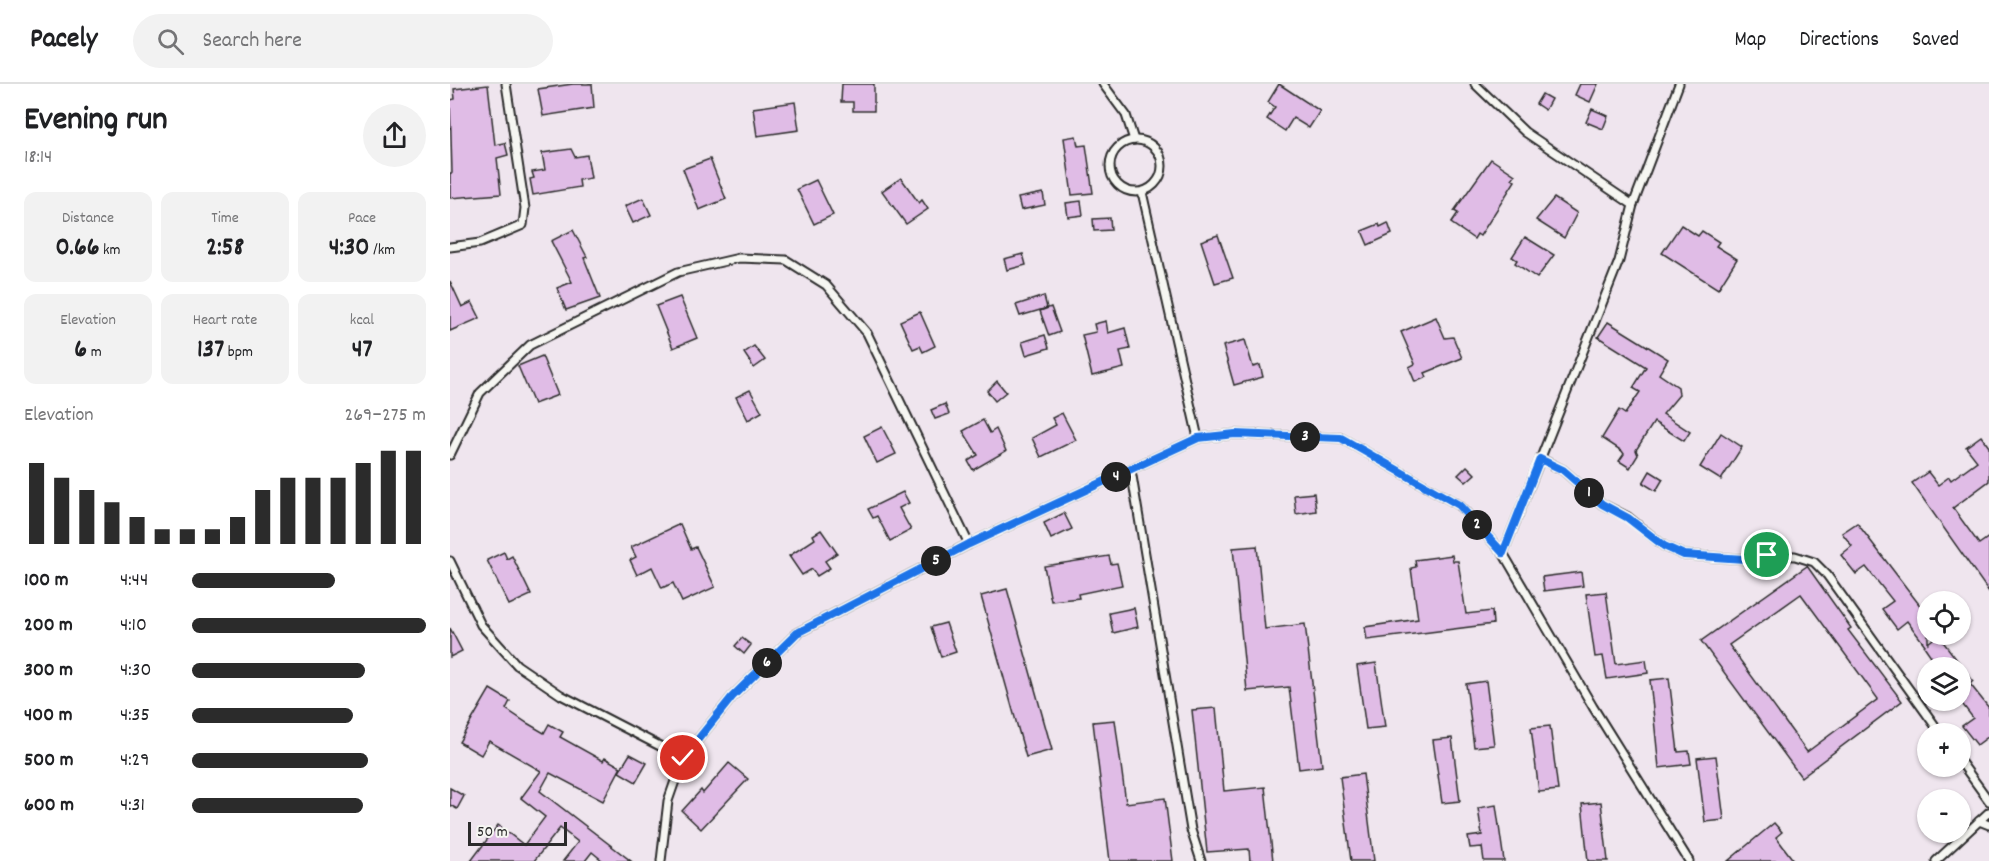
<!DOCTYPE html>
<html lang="en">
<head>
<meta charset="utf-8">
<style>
  :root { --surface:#fff; --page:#f2f2f2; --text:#202124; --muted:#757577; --line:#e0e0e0; --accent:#2b2b2b }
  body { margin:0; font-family:Dekko,sans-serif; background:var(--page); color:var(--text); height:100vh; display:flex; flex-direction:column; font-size:22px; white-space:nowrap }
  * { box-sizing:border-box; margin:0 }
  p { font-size:20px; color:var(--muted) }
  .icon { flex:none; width:33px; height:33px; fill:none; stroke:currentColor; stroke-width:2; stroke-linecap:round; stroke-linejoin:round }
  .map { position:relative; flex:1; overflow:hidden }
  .details { display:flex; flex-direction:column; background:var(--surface); width:450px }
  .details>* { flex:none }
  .buttons { position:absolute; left:1467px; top:507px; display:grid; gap:12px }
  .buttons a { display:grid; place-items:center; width:54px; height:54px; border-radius:50%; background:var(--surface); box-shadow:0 2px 4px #0004; font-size:30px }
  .scale { position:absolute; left:18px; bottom:15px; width:99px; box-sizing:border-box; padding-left:6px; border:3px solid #2b2b2b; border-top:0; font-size:16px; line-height:21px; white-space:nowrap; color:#2b2b2b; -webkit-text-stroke:4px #f6f6f2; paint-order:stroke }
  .pin { position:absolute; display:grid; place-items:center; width:51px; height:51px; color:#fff; margin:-26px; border:3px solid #fff; border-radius:50%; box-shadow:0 2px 6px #0007 }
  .km { position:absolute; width:30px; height:30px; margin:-15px; border-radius:50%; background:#222; color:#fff; font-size:16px; line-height:30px; text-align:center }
  .round { display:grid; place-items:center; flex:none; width:63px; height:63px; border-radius:32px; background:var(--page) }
  .summary { display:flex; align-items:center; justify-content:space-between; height:102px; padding:0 24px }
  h1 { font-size:33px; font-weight:700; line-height:45px }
  .stats { display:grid; grid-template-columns:repeat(3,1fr); gap:9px; height:102px; padding:6px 24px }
  .stats div { display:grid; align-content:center; border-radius:12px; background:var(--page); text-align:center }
  .stats b { font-size:26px; font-weight:700 }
  .stats small { font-size:16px; font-weight:400 }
  .stats p { font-size:16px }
  .chart { height:168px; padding:12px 24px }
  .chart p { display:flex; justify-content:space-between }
  .chart svg { width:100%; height:108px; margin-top:6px; stroke:var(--accent); stroke-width:6 }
  ul { padding:0 24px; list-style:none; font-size:20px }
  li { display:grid; grid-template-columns:96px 72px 1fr; align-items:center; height:45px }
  li i { height:15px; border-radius:8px; background:var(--accent) }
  header { display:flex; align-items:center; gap:36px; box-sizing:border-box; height:84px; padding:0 30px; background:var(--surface); border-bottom:2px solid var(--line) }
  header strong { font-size:28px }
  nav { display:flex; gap:33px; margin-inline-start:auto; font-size:21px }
  .search { width:420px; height:54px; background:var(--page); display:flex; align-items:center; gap:15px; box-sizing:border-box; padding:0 21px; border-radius:33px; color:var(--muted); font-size:22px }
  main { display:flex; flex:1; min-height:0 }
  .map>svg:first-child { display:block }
</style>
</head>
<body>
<header>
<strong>Pacely</strong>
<div class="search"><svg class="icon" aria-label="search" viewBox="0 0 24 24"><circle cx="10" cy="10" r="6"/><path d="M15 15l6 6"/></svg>Search here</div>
<nav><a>Map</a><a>Directions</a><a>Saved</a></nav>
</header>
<main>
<section class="details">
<div class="summary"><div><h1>Evening run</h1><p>18:14</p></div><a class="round"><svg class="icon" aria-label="share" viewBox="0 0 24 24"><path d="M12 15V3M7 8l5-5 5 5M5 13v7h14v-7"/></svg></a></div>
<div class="stats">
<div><p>Distance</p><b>0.66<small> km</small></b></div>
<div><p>Time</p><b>2:58</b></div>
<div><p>Pace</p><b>4:30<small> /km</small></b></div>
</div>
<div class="stats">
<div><p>Elevation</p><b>6<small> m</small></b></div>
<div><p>Heart rate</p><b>137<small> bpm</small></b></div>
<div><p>kcal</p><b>47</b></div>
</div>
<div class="chart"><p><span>Elevation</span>269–275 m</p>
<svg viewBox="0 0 160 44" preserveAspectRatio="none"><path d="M5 44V11M15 44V17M25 44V22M35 44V27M45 44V33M55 44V38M65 44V38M75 44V38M85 44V33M95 44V22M105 44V17M115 44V17M125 44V17M135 44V11M145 44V6M155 44V6"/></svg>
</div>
<ul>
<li><b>100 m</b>4:44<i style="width:61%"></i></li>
<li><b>200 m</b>4:10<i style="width:100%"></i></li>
<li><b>300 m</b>4:30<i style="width:74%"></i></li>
<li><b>400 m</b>4:35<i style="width:69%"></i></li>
<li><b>500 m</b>4:29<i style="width:75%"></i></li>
<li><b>600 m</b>4:31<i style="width:73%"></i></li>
</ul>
</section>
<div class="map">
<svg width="1539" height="777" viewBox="0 0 1539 777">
  <rect width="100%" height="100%" fill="#efe5ee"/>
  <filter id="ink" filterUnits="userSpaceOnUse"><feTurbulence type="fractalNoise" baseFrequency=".0167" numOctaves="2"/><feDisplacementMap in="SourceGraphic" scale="12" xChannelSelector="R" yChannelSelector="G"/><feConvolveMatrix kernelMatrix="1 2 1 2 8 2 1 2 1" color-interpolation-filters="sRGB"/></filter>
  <g filter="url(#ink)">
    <!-- building -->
    <g fill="#e0bce6" stroke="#2b2b2b" stroke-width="1.5" fill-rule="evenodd">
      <path d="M123,0H142L144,24L93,32L88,5Z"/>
      <path d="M392,0H424V27H403V18H391Z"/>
      <path d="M829,0L870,27L859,44L843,34L835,47L817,35L825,23L818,18Z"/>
      <path d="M1130,0H1148L1140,18L1125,11Z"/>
      <path d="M38,1L45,61L55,59L58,71L47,74L51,110L0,114V89H2L0,16L5,15L4,5Z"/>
      <path d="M1092,10L1101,15L1095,26L1086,20Z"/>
      <path d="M345,18L349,46L307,52L303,24Z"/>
      <path d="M1142,25L1158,32L1153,45L1136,38Z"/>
      <path d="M626,52L628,62L636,61L643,109L622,111L614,54Z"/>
      <path d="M121,65L125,73L137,71L141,94L129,96L130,103L83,111L80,95L84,94L82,88L95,86L92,69Z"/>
      <path d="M260,75L276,115L249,126L233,85Z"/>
      <path d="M1041,75L1065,91L1062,95L1065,97L1030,152L1027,150L1024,155L1001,139L1008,129L1004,127Z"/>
      <path d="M451,94L469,119L472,116L478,125L456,140L432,107Z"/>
      <path d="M366,96L383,131L364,140L347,105Z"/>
      <path d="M593,109L595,121L571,126L568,114Z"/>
      <path d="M193,114L201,131L183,139L175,122Z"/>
      <path d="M1104,114L1127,129L1114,154L1086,136Z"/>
      <path d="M631,117L633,131L618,133L616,119Z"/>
      <path d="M660,134L661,146L644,147L643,135Z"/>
      <path d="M938,139L942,150L918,161L912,147L929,140L930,143Z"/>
      <path d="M1231,141L1248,152L1252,147L1269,158L1266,162L1287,175L1268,205L1212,169Z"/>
      <path d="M123,146L137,173L134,174L150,214L116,226L107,204L122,198L101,157Z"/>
      <path d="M768,151L783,194L765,199L751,157Z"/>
      <path d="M1075,153L1104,171L1087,194L1065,179L1067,176L1062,173Z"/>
      <path d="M573,170L576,181L557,186L554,175Z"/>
      <path d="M0,197L12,223L22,218L30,234L0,247Z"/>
      <path d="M594,212L597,224L570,232L566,221Z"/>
      <path d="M230,213L247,254L223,264L206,222Z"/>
      <path d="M601,223L610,248L599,252L590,227Z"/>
      <path d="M470,228L485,262L473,268L470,262L463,265L450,237Z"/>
      <path d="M986,233L995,254L1003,253L1012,274L975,289L977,293L965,298L959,283L965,280L951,248Z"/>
      <path d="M656,237L658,249L675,244L680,265L670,267L674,284L642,292L632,251L646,248L644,240Z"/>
      <path d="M1158,238L1218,275L1209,290L1228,303L1229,311L1213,330L1240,348L1234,357L1204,338L1186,366L1188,371L1180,384L1169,377L1174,370L1172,367L1152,354L1169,326L1175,330L1190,308L1183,304L1196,283L1148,253Z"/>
      <path d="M595,251L599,264L576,271L572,258Z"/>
      <path d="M795,256L803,283L810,281L813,293L784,301L773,262Z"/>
      <path d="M304,262L315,276L304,284L294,269Z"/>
      <path d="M92,272L108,311L84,320L68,282Z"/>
      <path d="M547,297L556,308L545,317L537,307Z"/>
      <path d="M300,306L312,328L298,336L286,313Z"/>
      <path d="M495,320L499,330L485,335L481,326Z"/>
      <path d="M612,329L626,356L591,373L582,354L606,341L602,334Z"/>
      <path d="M533,336L540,349L546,345L556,367L523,386L518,377L528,371L513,347Z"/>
      <path d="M432,343L446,370L427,379L414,352Z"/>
      <path d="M1271,349L1292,363L1271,396L1250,383Z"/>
      <path d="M1531,352L1539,363V397L1503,424L1529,460L1539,453V508L1462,399L1478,388L1488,401L1499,393L1501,396L1527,377L1516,363Z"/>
      <path d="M1017,382L1025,390L1016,398L1008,391Z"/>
      <path d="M1200,387L1213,395L1206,407L1193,399Z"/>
      <path d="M453,408L459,419L449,424L461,446L440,457L427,432L423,434L418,425Z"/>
      <path d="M864,409L866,427L846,430L844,411Z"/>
      <path d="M614,429L622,445L601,455L594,439Z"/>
      <path d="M1407,439L1478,532V559L1488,551L1523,597L1520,600L1539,624V652L1527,661L1512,642L1523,634L1510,617V584H1472L1483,575L1474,562L1475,561L1457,537L1447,545L1432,525L1443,517L1416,483L1406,490L1391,471L1402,462L1392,449Z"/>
      <path d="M230,440L241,465L246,463L265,503L232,518L223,499L212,504L202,483L187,491L180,476L186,473L181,463Z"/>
      <path d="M371,446L387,469L375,477L380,484L367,492L362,485L352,491L339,472L365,455L363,451Z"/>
      <path d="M807,462L815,545L855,540L872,682L849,685L839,603L797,607L783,464Z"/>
      <path d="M54,468L57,475L62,472L81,511L59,521L37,476Z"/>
      <path d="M1002,471L1003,477H1008L1016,530L1042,527L1043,540L917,556L915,543L968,535L961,484L966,483L965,476Z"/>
      <path d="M659,472L661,480L667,479L672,501L628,510L629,514L601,517L594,482Z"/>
      <path d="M1357,482L1401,544L1398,546L1452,617L1351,693L1251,557ZM1351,510L1428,615L1357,668L1279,561Z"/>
      <path d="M1131,488L1133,502L1094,507L1092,493Z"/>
      <path d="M557,505L602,666L576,673L531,512Z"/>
      <path d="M1156,508L1166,580L1196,576L1198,589L1157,595L1153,572L1145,573L1136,510Z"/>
      <path d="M684,524L688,543L663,549L659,529Z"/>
      <path d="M496,539L506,568L491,573L481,543Z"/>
      <path d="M0,544L12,567L0,573Z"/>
      <path d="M292,554L301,561L294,570L285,562Z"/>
      <path d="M926,579L935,643L916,645L907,582Z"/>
      <path d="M1219,594L1228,668L1239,667L1241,680L1209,684L1200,596Z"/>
      <path d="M1036,597L1044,661L1024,663L1016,600Z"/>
      <path d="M40,605L60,617L56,625L77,639L94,649L99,640L113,648L110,653L153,677L155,674L171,683L153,717L100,689L90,707L181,777H153L142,768L135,777H113L128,758L110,744L84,777H21L48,741L74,761L95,733L71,714L91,687L39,657L31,671L9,658Z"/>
      <path d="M766,624L774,707L815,703L823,777H800L799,765L757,768L742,626Z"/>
      <path d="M665,636L676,719L715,714L723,777H660L643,638Z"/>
      <path d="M1100,642L1108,706L1089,708L1081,644Z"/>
      <path d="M1002,654L1010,717L992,719L983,656Z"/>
      <path d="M180,670L197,679L186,698L169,688Z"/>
      <path d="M1266,672L1274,736L1255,738L1247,674Z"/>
      <path d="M279,679L298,695L251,745L232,727L251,706L253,709Z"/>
      <path d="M913,690L924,777H901L890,693Z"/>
      <path d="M0,704L14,712L7,725L0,721Z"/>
      <path d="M1151,718L1158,777H1138L1132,720Z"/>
      <path d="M1046,721L1054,777H1034L1032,763L1020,764L1018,753L1032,751L1028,724Z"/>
      <path d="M1324,739L1332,748L1326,753L1344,777H1278Z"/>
    </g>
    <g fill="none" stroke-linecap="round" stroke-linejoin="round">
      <!-- lane casing -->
      <g stroke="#2b2b2b" stroke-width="11">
        <g id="lane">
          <path d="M653,0L676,31L684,56"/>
          <path d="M1025,0L1075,48L1183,121"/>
          <circle cx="686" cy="82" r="26"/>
          <path d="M692,108L748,354"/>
          <path d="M0,163L30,159L73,141L75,124L56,0"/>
          <path d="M0,371L30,309L80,261L228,188L289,174L336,176L376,201L417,249L519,460"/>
          <path d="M1091,375L1113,386L1152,420L1178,433L1214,462L1234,471L1294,475L1317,471L1345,472L1364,478L1377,491L1491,650"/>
          <path d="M681,386L741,746L751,777"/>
          <path d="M1053,469L1169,177L1183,121L1229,0"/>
          <path d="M0,477L31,541L67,581L111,611L233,674"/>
          <path d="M1510,677L1539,717"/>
          <path d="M1529,737L1539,741"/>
          <path d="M211,777L218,717L233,674L282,613L347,549L519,460L748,354L785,350L891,354L1009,421L1053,469L1143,623L1239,777"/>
          <path d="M1486,777L1539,728"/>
        </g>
      </g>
      <!-- lane -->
      <use href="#lane" stroke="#f6f6f2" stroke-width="7"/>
    </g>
  </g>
  <g fill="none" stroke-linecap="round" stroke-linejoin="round" filter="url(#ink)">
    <!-- route casing -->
    <g stroke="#fff" stroke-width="12">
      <path id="route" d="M233,674L282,613L347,549L519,460L748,354L785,350L891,354L1009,421L1053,469L1090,375L1113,386L1152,420L1178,434L1214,462L1234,471L1294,475L1317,471"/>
    </g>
    <!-- route -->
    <use href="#route" stroke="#1a73e8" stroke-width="8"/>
  </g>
</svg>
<div class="buttons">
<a><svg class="icon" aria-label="locate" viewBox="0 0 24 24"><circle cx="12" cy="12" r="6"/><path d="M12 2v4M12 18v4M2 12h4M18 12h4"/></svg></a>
<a><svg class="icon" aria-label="layers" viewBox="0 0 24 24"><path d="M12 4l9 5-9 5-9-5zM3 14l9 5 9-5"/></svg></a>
<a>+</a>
<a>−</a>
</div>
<div class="scale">50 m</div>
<div class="pin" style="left:1317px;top:471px;background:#1e9e55"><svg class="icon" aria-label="arrive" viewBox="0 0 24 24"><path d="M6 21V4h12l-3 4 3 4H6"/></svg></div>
<div class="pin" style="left:233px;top:674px;background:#d93025"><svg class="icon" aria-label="check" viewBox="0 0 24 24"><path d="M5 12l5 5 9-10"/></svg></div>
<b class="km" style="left:1139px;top:409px">1</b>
<b class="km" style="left:1027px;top:441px">2</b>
<b class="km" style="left:855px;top:353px">3</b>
<b class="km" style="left:666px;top:393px">4</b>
<b class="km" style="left:486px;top:477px">5</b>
<b class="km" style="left:317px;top:579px">6</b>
</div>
</main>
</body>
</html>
